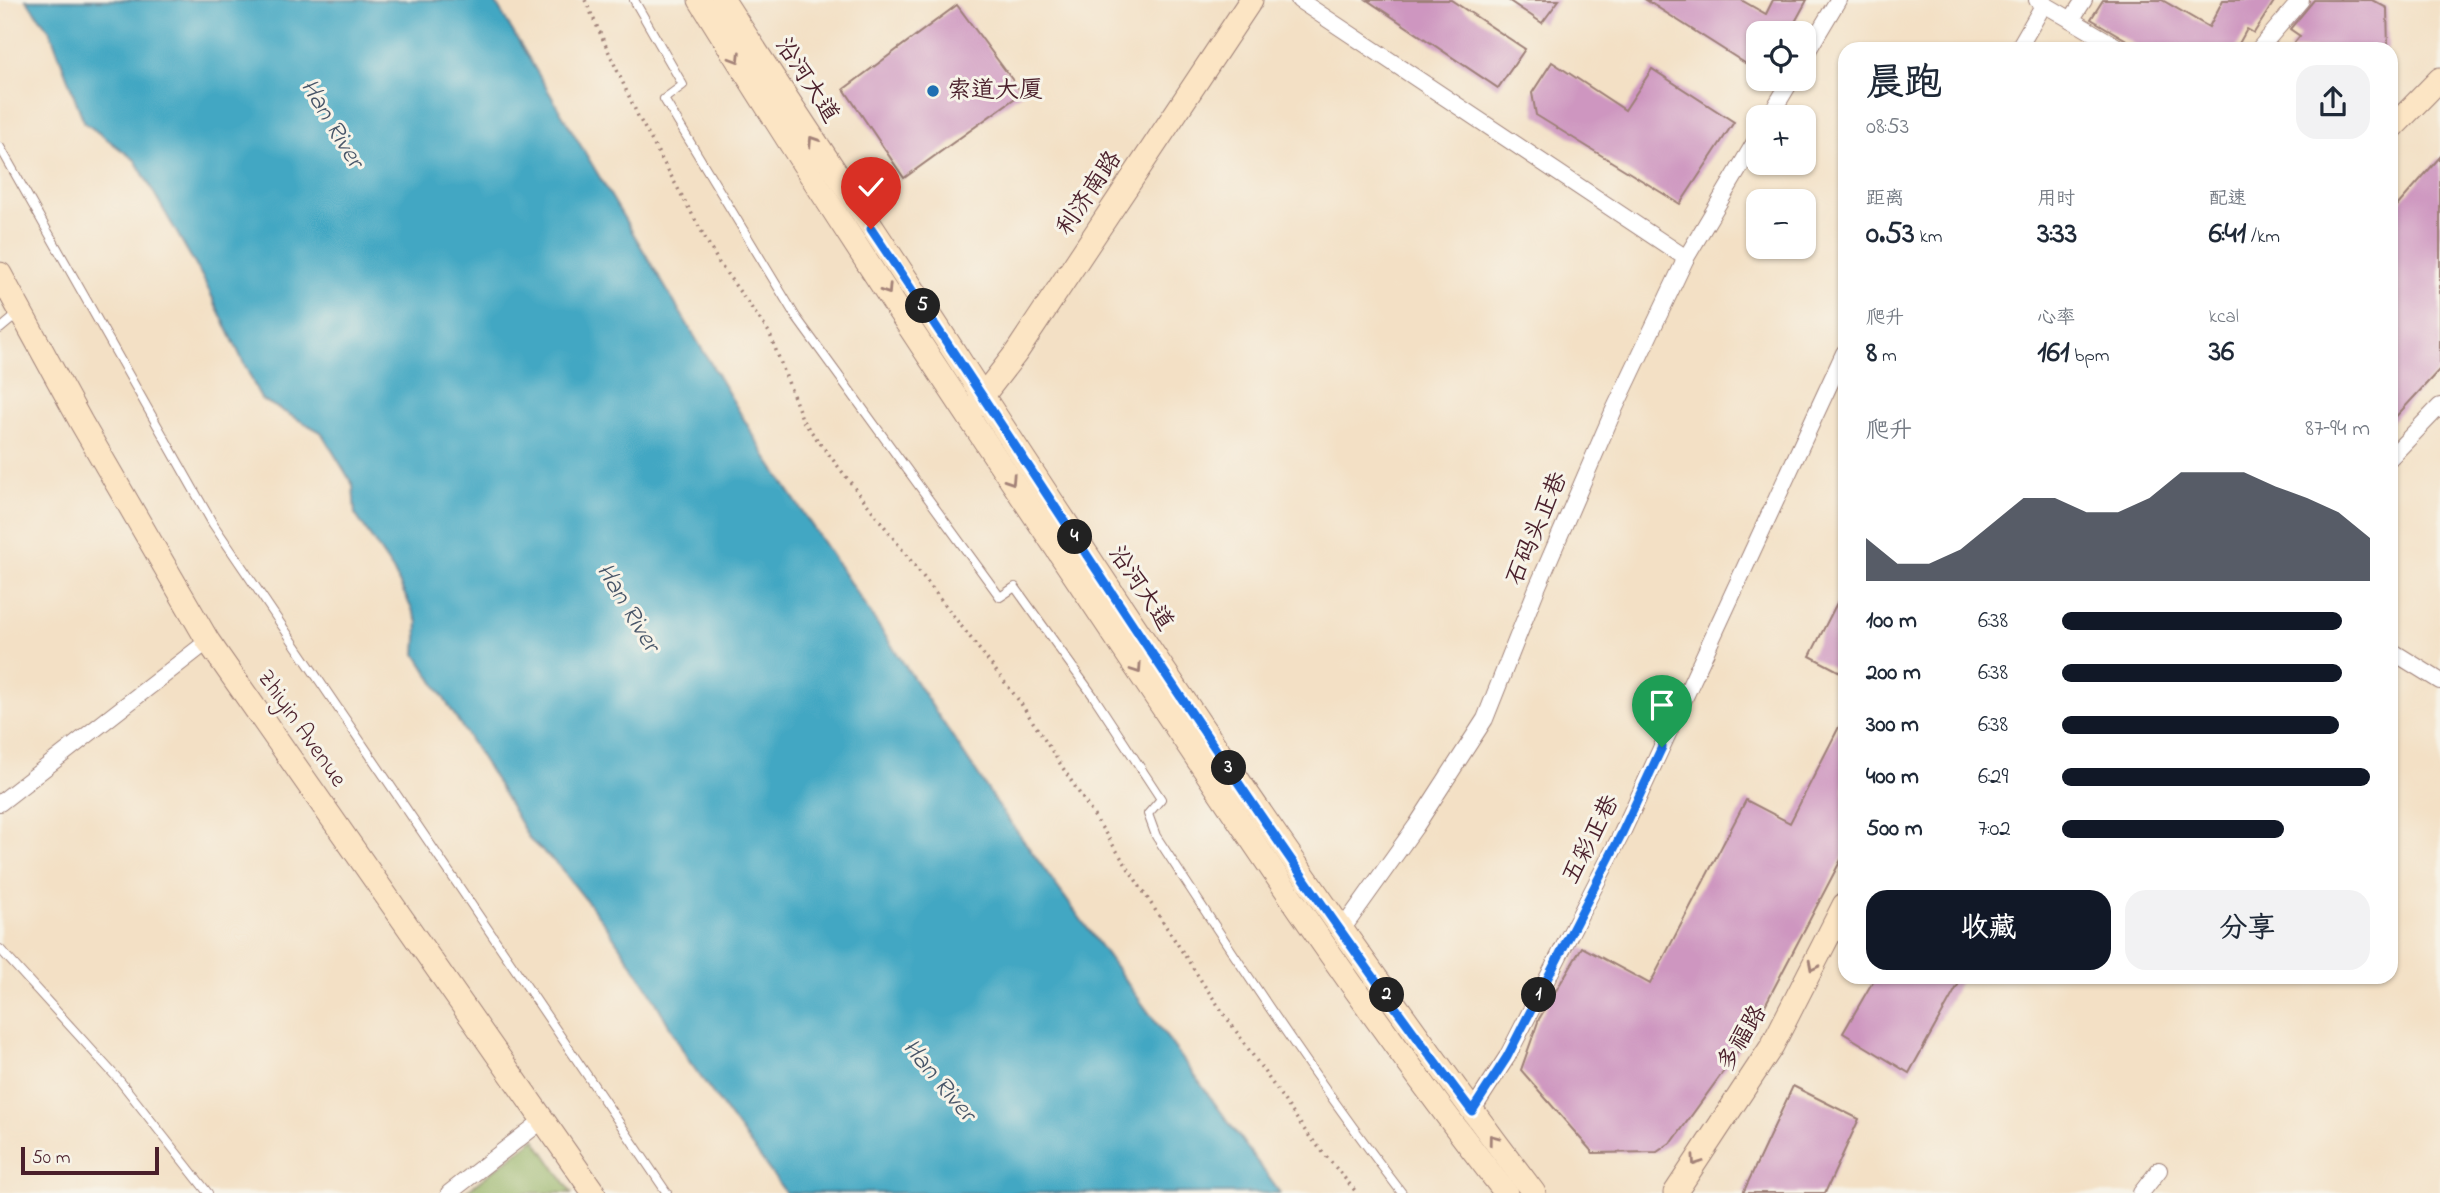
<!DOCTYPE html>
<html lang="zh">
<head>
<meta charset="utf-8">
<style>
  :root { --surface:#fff; --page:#f2f2f3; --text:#1f2937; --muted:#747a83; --accent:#111827 }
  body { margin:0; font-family:"Indie Flower","LXGW WenKai TC",sans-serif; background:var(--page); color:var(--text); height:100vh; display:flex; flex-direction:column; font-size:26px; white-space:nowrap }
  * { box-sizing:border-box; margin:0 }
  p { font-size:23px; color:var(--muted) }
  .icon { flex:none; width:38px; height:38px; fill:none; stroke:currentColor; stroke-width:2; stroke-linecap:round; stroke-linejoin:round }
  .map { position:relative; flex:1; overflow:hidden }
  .sheet { position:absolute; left:1838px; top:42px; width:560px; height:942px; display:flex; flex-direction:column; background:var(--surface); border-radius:21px; box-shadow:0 2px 5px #0004 }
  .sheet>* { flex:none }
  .controls { position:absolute; left:1746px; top:21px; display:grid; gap:14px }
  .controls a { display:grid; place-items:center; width:70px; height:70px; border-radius:14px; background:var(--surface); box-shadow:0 2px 5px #0004; font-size:35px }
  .scale { position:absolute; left:21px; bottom:18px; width:138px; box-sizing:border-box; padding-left:7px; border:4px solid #4a1f2b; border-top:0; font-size:19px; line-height:24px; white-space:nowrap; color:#4a1f2b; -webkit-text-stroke:5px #f7f3e8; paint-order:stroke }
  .pin { position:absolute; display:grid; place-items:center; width:60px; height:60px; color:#fff; margin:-72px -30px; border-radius:50% 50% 50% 0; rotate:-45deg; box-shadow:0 0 7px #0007 }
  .pin .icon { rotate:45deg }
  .km { position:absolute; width:35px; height:35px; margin:-18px; border-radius:50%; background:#222; color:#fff; font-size:19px; line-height:35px; text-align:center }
  .round { display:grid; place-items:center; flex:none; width:74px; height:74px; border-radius:21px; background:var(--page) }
  .summary { display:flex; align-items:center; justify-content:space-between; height:119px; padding:0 28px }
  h1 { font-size:38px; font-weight:700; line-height:52px }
  .metrics { display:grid; grid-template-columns:repeat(3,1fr); gap:10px; height:119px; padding:7px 28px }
  .metrics div { display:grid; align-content:center }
  .metrics b { font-size:30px; font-weight:700 }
  .metrics small { font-size:19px; font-weight:400 }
  .metrics p { font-size:19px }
  .chart { height:196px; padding:14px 28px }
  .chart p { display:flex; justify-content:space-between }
  .chart svg { width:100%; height:126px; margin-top:7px; fill:var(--accent); opacity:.7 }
  .cta { display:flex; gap:14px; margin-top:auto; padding:14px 28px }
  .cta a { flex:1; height:80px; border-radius:21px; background:var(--accent); color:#fff; font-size:28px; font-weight:700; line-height:80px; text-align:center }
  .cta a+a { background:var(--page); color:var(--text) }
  ul { padding:0 28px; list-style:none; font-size:23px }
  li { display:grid; grid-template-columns:112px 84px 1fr; align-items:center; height:52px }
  li i { height:18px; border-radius:9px; background:var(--accent) }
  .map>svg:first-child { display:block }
</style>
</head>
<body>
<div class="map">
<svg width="2440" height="1193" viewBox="0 0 2440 1193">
  <rect width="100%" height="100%" fill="#f7f3e8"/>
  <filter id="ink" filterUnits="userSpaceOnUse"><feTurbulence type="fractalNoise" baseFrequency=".0143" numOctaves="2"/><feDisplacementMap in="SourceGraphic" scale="14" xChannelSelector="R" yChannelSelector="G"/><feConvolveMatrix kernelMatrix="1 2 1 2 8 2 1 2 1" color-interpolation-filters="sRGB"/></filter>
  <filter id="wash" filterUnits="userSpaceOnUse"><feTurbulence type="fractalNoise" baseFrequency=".00686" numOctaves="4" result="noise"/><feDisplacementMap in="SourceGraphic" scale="28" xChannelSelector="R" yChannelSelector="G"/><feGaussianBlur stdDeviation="1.57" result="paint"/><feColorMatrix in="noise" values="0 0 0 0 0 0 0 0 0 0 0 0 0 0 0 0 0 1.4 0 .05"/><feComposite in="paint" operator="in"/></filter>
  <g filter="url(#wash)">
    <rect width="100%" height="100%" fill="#f3e0c5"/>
    <!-- forest -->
    <path fill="#94b265" stroke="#6f6848" stroke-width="2" d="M535,1139L572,1193H464Z"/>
    <!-- water -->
    <path fill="#43a7c3" stroke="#466377" stroke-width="2" d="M26,0H494L770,463L1002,811L1280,1193H786L689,1061L648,988L605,924L559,866L530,840L496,781L416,654L418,622L393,570L355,514L353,485L321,432L261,399L203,278L135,160L84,122L50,31Z"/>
    <g id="blocks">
      <!-- building -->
      <g fill="#ce96c0">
        <path d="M1367,0H1451L1525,49L1498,88Z"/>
        <path d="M1508,0H1559L1542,23Z"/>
        <path d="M1646,0H1741L1766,14L1773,0H1807L1789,33H1759V72Z"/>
        <path d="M2103,0H2162L2209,27L2223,0H2275L2254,33L2247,29L2236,49H2142L2091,19Z"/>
        <path d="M2314,0H2372L2387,8L2388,49H2289L2300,36L2290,29Z"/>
        <path d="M957,5L1022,93L904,178L844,89Z"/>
        <path d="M1552,62L1625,110L1652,69L1734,122L1680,204L1536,115L1532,93Z"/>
        <path d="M2440,157V369L2390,423V214Z"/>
        <path d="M1844,589V674L1810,656Z"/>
        <path d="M1844,717V854L1749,1036L1673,1141L1657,1152L1593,1153L1521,1070L1539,1019L1582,947L1650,984L1746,800L1790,823Z"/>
        <path d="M1876,976H1963L1909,1073L1843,1033Z"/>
        <path d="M1793,1086L1859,1119L1825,1193H1743Z"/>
      </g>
    </g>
  </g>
  <g filter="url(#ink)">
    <use href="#blocks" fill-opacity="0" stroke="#9e8078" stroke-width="2"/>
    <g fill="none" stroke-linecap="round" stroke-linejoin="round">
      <!-- service casing -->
      <g stroke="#9e8078" stroke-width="10">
        <g id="service">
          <path d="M634,0L683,85L664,99L796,317L1000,597L1015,587L1094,697L1161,799L1148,814L1156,836C1235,957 1314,1078 1402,1193"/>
          <path d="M0,147L213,524L667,1193"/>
          <path d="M0,329L18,314"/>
          <path d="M0,949L120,1081L208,1193"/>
        </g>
      </g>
      <!-- minor casing -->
      <g stroke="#9e8078" stroke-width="18">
        <g id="minor">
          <path d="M1299,0L1686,258"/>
          <path d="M2037,0L2121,49"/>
          <path d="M2071,20L2084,0"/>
          <path d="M2018,49L2044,4"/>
          <path d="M2259,49L2301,0"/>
          <path d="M1804,57L1838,0"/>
          <path d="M1769,117L1792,79"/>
          <path d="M2390,458L2440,406"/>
          <path d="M2390,650L2440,681"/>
          <path d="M0,803L208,641"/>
          <path d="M1341,931L1416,826L1485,719L1537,588L1613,412L1686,258L1759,135"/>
          <path d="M1472,1111L1507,1057L1622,833L1844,353"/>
          <path d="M449,1193L543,1120"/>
          <path d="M2141,1193L2159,1170"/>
        </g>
      </g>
      <!-- secondary casing -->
      <g stroke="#9e8078" stroke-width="25">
        <g id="secondary">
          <path d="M700,0C831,211 969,418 1107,624C1236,817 1363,1010 1506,1193"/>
          <path d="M723,0C801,122 883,242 962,364C1145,645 1331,925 1534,1193"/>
          <path d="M2390,130L2440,79"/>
          <path d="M0,274L81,422L208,641L594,1193"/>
          <path d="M975,406L1016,353L1251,0"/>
          <path d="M1675,1193L1772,1046L1844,905"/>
        </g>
      </g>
      <!-- path -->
      <path stroke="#9e8078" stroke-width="3.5" stroke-dasharray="2 5" stroke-linecap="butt" d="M585,0L638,116L719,263L769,332L803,421L1020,702L1204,985L1306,1132L1357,1193"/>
      <!-- service -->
      <use href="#service" stroke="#fff" stroke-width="8"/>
      <!-- minor -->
      <use href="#minor" stroke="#fff" stroke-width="16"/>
      <!-- secondary -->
      <use href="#secondary" stroke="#fce5c4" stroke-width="23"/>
    </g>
    <!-- one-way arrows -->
    <defs><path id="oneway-chevron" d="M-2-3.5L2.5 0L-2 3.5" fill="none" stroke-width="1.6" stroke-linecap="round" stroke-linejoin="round" transform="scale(1.75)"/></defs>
    <g stroke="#a38278">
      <use href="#oneway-chevron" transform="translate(736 58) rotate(58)"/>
      <use href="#oneway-chevron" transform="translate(813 141) rotate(-123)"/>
      <use href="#oneway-chevron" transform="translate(887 290) rotate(57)"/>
      <use href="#oneway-chevron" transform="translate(1011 480) rotate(57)"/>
      <use href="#oneway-chevron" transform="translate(1137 669) rotate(56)"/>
      <use href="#oneway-chevron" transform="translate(1813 966) rotate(117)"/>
      <use href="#oneway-chevron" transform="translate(1493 1139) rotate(-127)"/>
      <use href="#oneway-chevron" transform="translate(1696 1161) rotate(124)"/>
    </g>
  </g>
  <g fill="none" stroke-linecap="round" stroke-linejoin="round" filter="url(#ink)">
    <!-- route casing -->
    <g stroke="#fff" stroke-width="14">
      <path id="route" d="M871,229C1070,524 1257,827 1472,1111L1507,1057L1622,833L1662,747"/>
    </g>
    <!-- route -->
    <use href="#route" stroke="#1a73e8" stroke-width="9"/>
  </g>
  <!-- markers -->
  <circle fill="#1f6fb2" stroke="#f7f3e8" stroke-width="2.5" cx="933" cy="91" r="7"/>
  <g text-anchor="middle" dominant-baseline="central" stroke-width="6" stroke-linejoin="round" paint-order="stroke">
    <!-- street labels -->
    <g font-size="24" fill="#4a1f2b" stroke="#f7f3e8">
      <text transform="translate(806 81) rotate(57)">沿河大道</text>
      <text transform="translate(1090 194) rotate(-56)">利济南路</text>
      <text transform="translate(1538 529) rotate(-67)">石码头正巷</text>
      <text transform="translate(1140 589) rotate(56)">沿河大道</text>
      <text transform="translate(301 729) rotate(55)">Zhiyin Avenue</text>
      <text transform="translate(1592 840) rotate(-63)">五彩正巷</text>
      <text transform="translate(1743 1039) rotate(-59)">多福路</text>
    </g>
    <!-- poi labels -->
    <g font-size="24" fill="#4a1f2b" stroke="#f7f3e8" text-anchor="start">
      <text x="947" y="91">索道大厦</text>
    </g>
    <!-- water labels -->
    <g font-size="26" font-style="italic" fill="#475568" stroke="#f7f3e8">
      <text transform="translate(331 124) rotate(59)">Han River</text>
      <text transform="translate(627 608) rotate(59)">Han River</text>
      <text transform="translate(938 1081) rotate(50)">Han River</text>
    </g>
  </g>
</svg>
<div class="controls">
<a><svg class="icon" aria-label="locate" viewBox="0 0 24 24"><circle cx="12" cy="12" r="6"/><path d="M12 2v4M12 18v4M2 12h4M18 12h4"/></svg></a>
<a>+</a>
<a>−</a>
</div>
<div class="scale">50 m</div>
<div class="pin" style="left:1662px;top:747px;background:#1e9e55"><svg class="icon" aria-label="arrive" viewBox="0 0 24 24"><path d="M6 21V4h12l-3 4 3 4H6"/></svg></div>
<div class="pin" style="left:871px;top:229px;background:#d93025"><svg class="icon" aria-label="check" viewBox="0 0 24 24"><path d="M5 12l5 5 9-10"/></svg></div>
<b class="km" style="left:1539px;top:995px">1</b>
<b class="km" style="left:1387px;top:995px">2</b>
<b class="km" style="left:1229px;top:768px">3</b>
<b class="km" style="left:1075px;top:537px">4</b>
<b class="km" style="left:923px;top:306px">5</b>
<section class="sheet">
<div class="summary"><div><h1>晨跑</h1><p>08:53</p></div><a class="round"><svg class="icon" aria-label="share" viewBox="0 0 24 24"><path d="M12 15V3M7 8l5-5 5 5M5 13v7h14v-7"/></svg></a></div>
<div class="metrics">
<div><p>距离</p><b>0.53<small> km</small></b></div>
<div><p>用时</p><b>3:33</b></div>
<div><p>配速</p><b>6:41<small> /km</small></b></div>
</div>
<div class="metrics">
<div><p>爬升</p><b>8<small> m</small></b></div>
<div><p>心率</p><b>161<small> bpm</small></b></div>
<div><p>kcal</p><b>36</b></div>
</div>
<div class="chart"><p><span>爬升</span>87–94 m</p>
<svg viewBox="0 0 160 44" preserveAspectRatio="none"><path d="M0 44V29L10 38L20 38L30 33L40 24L50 15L60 15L70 20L80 20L90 15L100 6L110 6L120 6L130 11L140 15L150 20L160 29V44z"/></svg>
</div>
<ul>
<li><b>100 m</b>6:38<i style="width:91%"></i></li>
<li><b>200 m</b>6:38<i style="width:91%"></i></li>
<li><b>300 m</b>6:38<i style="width:90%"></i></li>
<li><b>400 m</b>6:29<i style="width:100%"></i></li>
<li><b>500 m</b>7:02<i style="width:72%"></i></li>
</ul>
<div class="cta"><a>收藏</a><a>分享</a></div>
</section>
</div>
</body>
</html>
